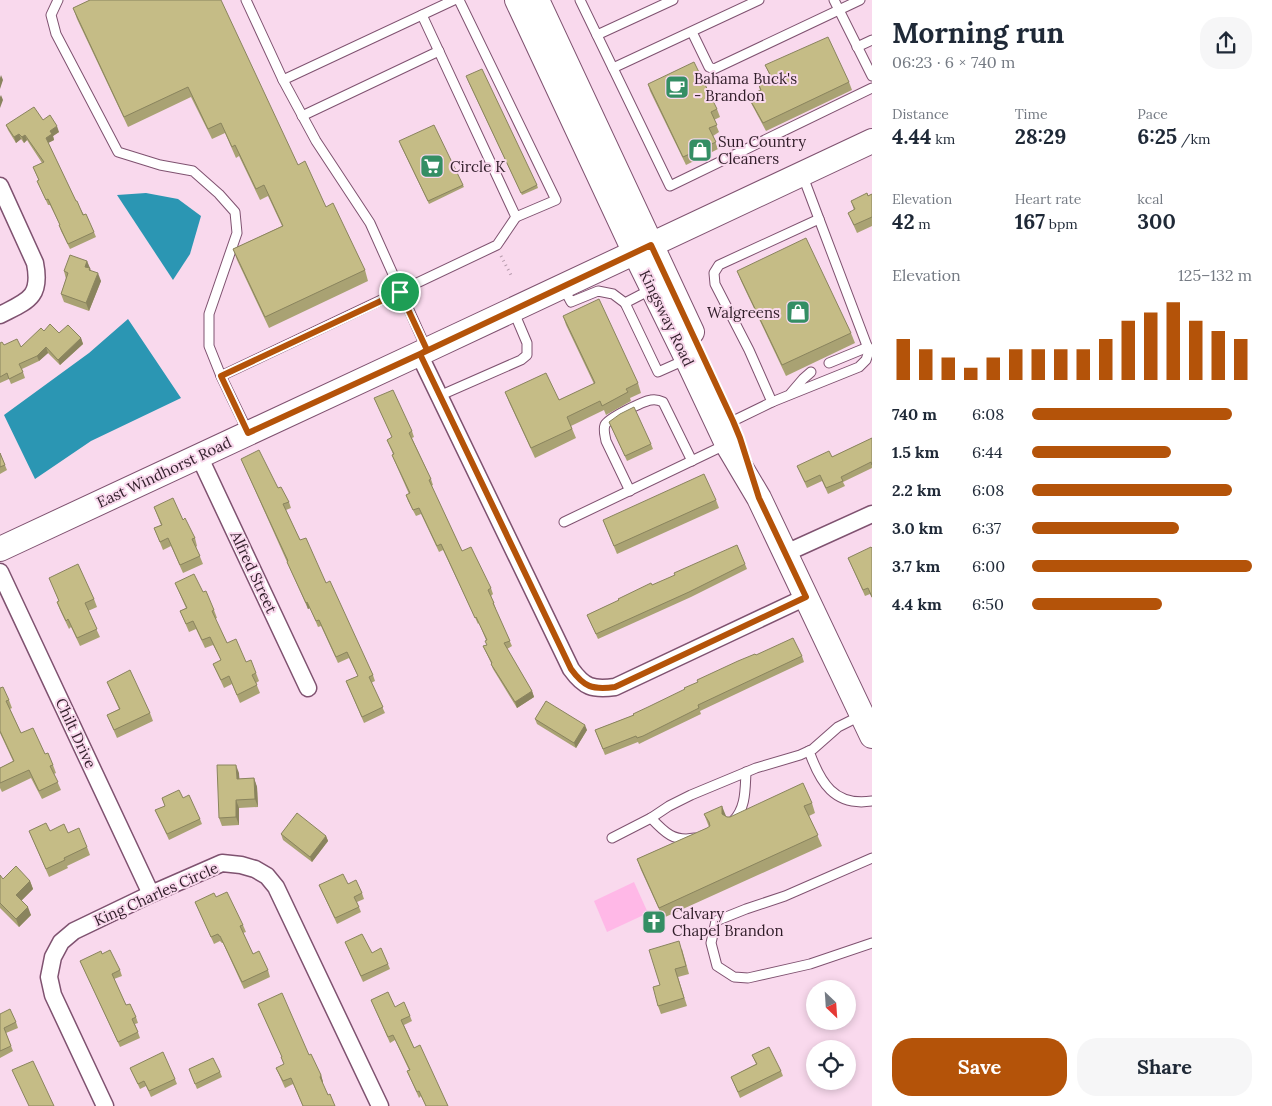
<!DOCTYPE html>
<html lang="en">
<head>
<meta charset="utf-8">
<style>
  :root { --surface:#fff; --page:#f6f6f7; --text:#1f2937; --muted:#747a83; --accent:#b45309 }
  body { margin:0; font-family:Lora,serif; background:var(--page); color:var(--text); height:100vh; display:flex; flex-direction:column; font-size:19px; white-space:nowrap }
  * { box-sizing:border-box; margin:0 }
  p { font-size:16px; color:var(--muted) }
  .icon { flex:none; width:28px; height:28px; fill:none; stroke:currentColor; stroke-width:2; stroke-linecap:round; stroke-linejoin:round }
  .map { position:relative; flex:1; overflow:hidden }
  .details { display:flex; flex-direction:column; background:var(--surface); width:400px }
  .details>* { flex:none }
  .needle { width:32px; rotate:155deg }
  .tools { position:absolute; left:806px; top:980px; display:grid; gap:10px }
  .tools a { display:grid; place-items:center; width:50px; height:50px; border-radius:50%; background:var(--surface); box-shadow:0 2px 8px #0003; font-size:25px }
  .pin { position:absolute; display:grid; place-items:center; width:42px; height:42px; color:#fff; margin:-21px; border:2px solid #fff; border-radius:50%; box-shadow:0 1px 5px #0007 }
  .round { display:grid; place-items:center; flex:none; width:52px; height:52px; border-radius:20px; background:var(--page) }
  .summary { display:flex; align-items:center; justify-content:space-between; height:85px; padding:0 20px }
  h1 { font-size:28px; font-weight:700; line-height:38px }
  .stats { display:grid; grid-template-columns:repeat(3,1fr); gap:8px; height:85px; padding:5px 20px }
  .stats div { display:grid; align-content:center }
  .stats b { font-size:21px; font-weight:700 }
  .stats small { font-size:14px; font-weight:400 }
  .stats p { font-size:14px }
  .chart { height:140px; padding:10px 20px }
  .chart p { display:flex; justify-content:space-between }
  .chart svg { width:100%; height:90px; margin-top:5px; stroke:var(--accent); stroke-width:6 }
  .action { display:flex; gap:10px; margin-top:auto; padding:10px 20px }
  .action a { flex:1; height:58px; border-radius:20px; background:var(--accent); color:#fff; font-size:20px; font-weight:700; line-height:58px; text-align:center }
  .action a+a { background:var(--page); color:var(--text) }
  ul { padding:0 20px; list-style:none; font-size:16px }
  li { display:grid; grid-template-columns:80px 60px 1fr; align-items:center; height:38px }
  li i { height:12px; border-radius:6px; background:var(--accent) }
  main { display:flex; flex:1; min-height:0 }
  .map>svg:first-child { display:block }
</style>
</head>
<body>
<main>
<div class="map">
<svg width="872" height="1106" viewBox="0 0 872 1106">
  <rect width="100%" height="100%" fill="#f9d9ed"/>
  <!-- green -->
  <path fill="#ffb8e7" d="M634,882L648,913L607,932L594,901Z"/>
  <!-- water -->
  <g fill="#2b96b3">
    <path d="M146,193L178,199L201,216L190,254L173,280L117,195Z"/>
    <path d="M128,319L181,398L91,441L35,479L4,415L89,353Z"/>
  </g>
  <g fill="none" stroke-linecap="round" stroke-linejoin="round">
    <!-- lane casing -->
    <g stroke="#7f5270" stroke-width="11">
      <g id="lane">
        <path d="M58,0L51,15L56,34L118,152L160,165L193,171L219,194L235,212L237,233L209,314V346L221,376L248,432"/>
        <path d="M246,0L283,80L454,0"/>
        <path d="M580,0L670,186L872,88"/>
        <path d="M834,0L872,76"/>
        <path d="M422,15L516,217L556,200L459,0"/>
        <path d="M692,32L709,67L714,69L860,0"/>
        <path d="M597,35L673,0"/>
        <path d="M857,47L872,40"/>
        <path d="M613,68L759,0"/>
        <path d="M283,80L316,141L370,223L427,350"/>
        <path d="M302,116L439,51"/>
        <path d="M563,287L571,302L598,291L613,294L625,303"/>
        <path d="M652,289L625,303L658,372L685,360"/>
        <path d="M829,363L868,347"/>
        <path d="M221,376L497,245L516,217"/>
        <path d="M791,393L803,379L811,372"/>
        <path d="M439,396L521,360L527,355V343L513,310"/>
        <path d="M772,402L859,367L866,360L869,351L819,219"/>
        <path d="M733,421L772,402L749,350L715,284L714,273L719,265L819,219L802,174"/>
        <path d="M630,491L606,441C605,435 603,430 605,425C608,418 644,401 651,400C656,399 659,400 663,402L692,461"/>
        <path d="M564,522L727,444"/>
        <path d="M809,751C820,782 834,807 872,801"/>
        <path d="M651,818C665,833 674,842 695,838"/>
        <path d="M733,821C746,808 745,790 746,772"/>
        <path d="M612,838L651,818L669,806L691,795L756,768L800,755L813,749L838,727L862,715"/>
        <path d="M872,858L785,896L746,909L716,921L711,943L717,966L734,977L748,978L810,964L872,943"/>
      </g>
    </g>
    <!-- street casing -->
    <g stroke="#7f5270" stroke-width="19">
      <g id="street">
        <path d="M0,186L35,263C42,298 27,301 0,315"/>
        <path d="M419,354L571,669C584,687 592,690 615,687L806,597"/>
        <path d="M199,456L308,688"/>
        <path d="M786,553L872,514"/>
        <path d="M0,572L151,894"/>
        <path d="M105,1106L53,995L49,977L53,957L61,942L74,931L151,894L222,863L241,865L255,869L267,876L276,887L380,1106"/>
      </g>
    </g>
    <!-- secondary casing -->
    <g stroke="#7f5270" stroke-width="26">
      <g id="secondary">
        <path d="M517,0L635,253L687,359L727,444L759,498L872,736"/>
        <path d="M537,0L692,332"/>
        <path d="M0,549L427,350L872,141"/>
      </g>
    </g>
    <!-- path -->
    <path stroke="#b398a9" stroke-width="3" stroke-dasharray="1 4" stroke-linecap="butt" d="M501,256L512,277"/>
    <!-- lane -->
    <use href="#lane" stroke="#fff" stroke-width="9"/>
    <!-- street -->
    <use href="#street" stroke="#fff" stroke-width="16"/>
    <!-- secondary -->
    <use href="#secondary" stroke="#fff" stroke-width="24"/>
  </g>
  <!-- wall -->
  <g fill="#a9a273">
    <path d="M90,0L298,165L326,207L365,270L368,281L269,328L237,260L233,249L282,226L268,196L260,200L239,156L236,158L225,133L212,139L191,97L128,127L77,19L73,8Z"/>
    <path d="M765,65L849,82L852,90L766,131L751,103L748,96L760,90L758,83L770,76Z"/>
    <path d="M467,79L537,185L538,188L522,195Z"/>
    <path d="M648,84L717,109L720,117L714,120L719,132L713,136L718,149L686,165L650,91Z"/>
    <path d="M43,120L59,132L53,136L54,140L48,143L76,201L94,232L96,237L70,249L61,231L59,225H60L50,205H48L37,181H39L33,167L42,163L27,140L24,143L21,139L16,143L8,130L6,125Z"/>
    <path d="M400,144L463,185L464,187L429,204Z"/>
    <path d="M872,194V226L857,233L848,213L854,210L851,201Z"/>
    <path d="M87,261L90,270L101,281L89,311L64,302L61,294L66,279L64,271Z"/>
    <path d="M737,271L851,333L855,343L786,376L741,281Z"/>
    <path d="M563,316L638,383L641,393L630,398L631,401L606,415L604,410L571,426L576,438L535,458L509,402L505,392L559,400L594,384L566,325Z"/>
    <path d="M44,331L59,333L81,338L83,344L60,365L48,353L39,361L22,369L25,378L11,384L9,379L0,383V343L4,345L21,347Z"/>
    <path d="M374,398L412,431L414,437L412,438L431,479L433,485L431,486L462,551L491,588L493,594L491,596L496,609H495L512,646L507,649L532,691L534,697L517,708L493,669L491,664V663L483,646L487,645L486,640L479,623L478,624L443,550L439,552L421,514L416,516L408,501L406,495L409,494L394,460L392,455L393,454L387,440L392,437Z"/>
    <path d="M609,422L651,444L653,449L627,461Z"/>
    <path d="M872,438V468L843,482L845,486L828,494L822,481L807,488L797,466L832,457Z"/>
    <path d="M0,453L7,470L0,474Z"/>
    <path d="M241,459L278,488L289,502L291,508L286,510L300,540L326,583L373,675L375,681L371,683L385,713L364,723L346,681L358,676L349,658L338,663L321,626L318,627L310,608L308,609Z"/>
    <path d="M716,500L719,508L617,554L603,520Z"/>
    <path d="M154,507L183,520L195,538L197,546L196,547L203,564L183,573L171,546L163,550L154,528L161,525Z"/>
    <path d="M872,548V598L870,594L865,596L848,558Z"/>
    <path d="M745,564L747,569L691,597L598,639L587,615L652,585Z"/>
    <path d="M49,578L94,599L97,607L88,611L100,637L80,646L71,627L69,629L60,610L57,602L59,601Z"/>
    <path d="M175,583L203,592L214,610L217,618L215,619L227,643L256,673L259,681L256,683L260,693L240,703L232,684L224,688L213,664L221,660L213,645L205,648L196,629L189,632L180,611L186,608Z"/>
    <path d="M756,655L802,656L804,662L700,711L701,714L645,741L639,744L638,742L605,755L595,730L634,715Z"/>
    <path d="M107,682L150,713L153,721L117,738L107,715L119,709Z"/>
    <path d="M0,688L9,700L12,708L10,709L21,733L45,754L53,765L56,773L54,774L61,790L42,799L31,778L2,792L0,788V768L13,761L0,733Z"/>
    <path d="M535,719L587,730L576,748L537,724Z"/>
    <path d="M239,773V779L254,778L257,787L258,807L239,808V825L222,826L219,818Z"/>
    <path d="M162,798H183L200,819L202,824L169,840L155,810L165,806Z"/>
    <path d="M812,803L815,813L809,816L822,846L663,918L641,870L637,859L707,828L709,827L704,814L730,817Z"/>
    <path d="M29,831H50L68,833L87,847L90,855L67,866L68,868L49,877Z"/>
    <path d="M281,834L326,836L328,841L312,862L283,840Z"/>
    <path d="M0,875L3,879L30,881L33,889L21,901L31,915L19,927L0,908Z"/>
    <path d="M348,884L362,893L364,899L357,902L361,912L337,924L319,885Z"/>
    <path d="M216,897L243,925L246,932L243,933L253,954L268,970L270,977L244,989L223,943H222L220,941L214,944L195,902Z"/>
    <path d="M345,942L372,953L388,964L390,969L363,982Z"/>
    <path d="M682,949L689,974L678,977L687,1006L661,1014L658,1006L660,985Z"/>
    <path d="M102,954L120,970L122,976L114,979L126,1005L136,1017L138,1023L135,1024L140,1038L120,1047L80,961Z"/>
    <path d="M371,1000L395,1007L410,1016L412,1021L404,1025L414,1048L448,1106H426L421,1096L419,1098L407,1071L409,1070L395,1040L390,1043Z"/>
    <path d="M258,1004L309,1055L321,1075L323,1082L322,1083L328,1095L335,1106H303L293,1084L285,1088L276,1068L284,1064L282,1057Z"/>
    <path d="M0,1014L16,1022L18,1028L6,1033L13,1051L0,1058Z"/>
    <path d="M752,1055L781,1071L783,1076L740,1098L731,1077L756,1064Z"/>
    <path d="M130,1068L175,1079L177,1084L151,1097L146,1086L140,1089Z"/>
    <path d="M189,1069L220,1072L222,1077L197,1089Z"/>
  </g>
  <!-- shaded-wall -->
  <g fill="#8a845e">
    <path d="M1,75L3,80L0,89V78Z"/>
    <path d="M1,95L3,100L0,108V97Z"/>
    <path d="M57,126L59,132L53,136L54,140L48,143L46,138L50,131Z"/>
    <path d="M19,134L21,139L16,143L14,137Z"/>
    <path d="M25,135L27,140L24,143L22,137Z"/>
    <path d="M87,261L90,268L93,277L85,267Z"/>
    <path d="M98,273L101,281L89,311L86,303Z"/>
    <path d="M81,338L83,344L60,365L58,360Z"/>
    <path d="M46,347L48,353L39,361L37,356Z"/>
    <path d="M307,602L310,608L308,609L306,603Z"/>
    <path d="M532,691L534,697L517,708L515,702Z"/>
    <path d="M585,725L587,730L576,748L574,743Z"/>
    <path d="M236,765L239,773L240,787L237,779Z"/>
    <path d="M254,778L257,787L258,807L255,799Z"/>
    <path d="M236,800L239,808V825L236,817Z"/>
    <path d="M722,806L726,816V825L722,814Z"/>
    <path d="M326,836L328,841L312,862L310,857Z"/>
    <path d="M30,881L33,889L19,903L16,895Z"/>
    <path d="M28,907L31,915L19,927L16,919Z"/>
    <path d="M321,1075L323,1082L322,1084L320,1077Z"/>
  </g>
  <!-- building -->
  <g fill="#c5bc86" stroke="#8a845e">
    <path d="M90,0H221L298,165L305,161L326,207L333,203L365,270L265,317L233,249L283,226L264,185L256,189L235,145L232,147L221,123L208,129L188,87L124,117L73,8Z"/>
    <path d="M828,37L849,82L763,123L748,96L761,90L758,83L771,76L765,65Z"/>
    <path d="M694,62L717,109L711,112L717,125L709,128L716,142L683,157L648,84Z"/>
    <path d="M482,69L537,185L521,193L466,76Z"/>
    <path d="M34,107L43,120L50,115L57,126L50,131L52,134L46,138L76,201H77L83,215L86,214L94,232L68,244L59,225H60L48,199L46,200L37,181L39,180L33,167L44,162L25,135L22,137L19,134L14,137L6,125Z"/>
    <path d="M434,125L463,185L428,201L399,141Z"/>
    <path d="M867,193L868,196L872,194V217L854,225L848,213L855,209L851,201Z"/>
    <path d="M806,238L851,333L782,365L737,271Z"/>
    <path d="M70,255L87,261L85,267L90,268L89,270L98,273L86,303L61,294L68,273L64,271Z"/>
    <path d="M599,299L638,383L626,389L628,392L602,406L600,401L567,417L572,429L531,448L505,392L546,373L559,400L595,383L563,316Z"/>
    <path d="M50,324L59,333L68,325L81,338L58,360L46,347L37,356L19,364L23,372L9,379L7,373L0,377V343L2,342L4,345L17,339L21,347L41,328L44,331Z"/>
    <path d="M393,390L412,431L409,433L431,479L429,480L462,551L471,547L491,588L488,590L494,603H493L510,641L504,643L532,691L515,702L491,664L492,663L483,646L487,645L485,641L487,640L476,617L475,618L441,544L437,546L419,508L413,510L406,495L410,493L392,455L394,454L387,440L392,437L374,398Z"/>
    <path d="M634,407L651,444L625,456L609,422L620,414Z"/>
    <path d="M872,438V465L871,462L841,477L843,481L826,488L820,475L805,482L797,466L829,451L832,457Z"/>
    <path d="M259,450L278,488L281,487L289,502L283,504L300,540L306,538L326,583L330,581L373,675L369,677L383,707L362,717L346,681L358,676L347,652L336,657L319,620L316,621L307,602L306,603L287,562L288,561L241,459Z"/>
    <path d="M0,453L5,465L0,467Z"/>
    <path d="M704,474L716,500L614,546L603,520Z"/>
    <path d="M173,498L183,520L185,518L195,538L192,539L200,556L180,565L168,538L160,542L154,528L162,525L154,507Z"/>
    <path d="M737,545L745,564L689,592L596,634L587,615L619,600L618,599L651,583L652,585L675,575L674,573Z"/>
    <path d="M871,547L872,548V597L868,588L863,590L848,558Z"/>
    <path d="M78,564L94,599L85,603L97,629L77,638L68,619L66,621L57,602L59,601L49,578Z"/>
    <path d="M194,574L203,592L206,591L214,610L212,611L227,643L236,639L246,662L251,660L256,673L252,675L257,685L237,695L229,676L221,680L213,664L221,660L210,637L202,640L193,621L186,624L180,611L187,608L175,583Z"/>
    <path d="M793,638L802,656L698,705L699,708L643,736L637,738L636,736L603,749L595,730L634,715L633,714L648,707L685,689L684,688L698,682L697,680L738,661L755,654L756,655Z"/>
    <path d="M130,670L150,713L114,730L107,715L120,709L107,682Z"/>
    <path d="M3,687L9,700L6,701L21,733L33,728L45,754L48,753L53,765L50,766L58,782L39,791L29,770L0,783V768L14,761L0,731V688Z"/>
    <path d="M546,701L585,725L574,743L535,719Z"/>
    <path d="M217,765H236L237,779L254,778L255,799L236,800V817L219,818Z"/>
    <path d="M803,783L812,803L804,806L818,835L659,908L637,859L707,828L710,826L709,822L704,814L722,806V814L727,817H730Z"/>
    <path d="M179,790L183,798L189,795L200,819L167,834L155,810L165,806L162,798Z"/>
    <path d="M297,813L326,836L310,857L281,834Z"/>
    <path d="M46,823L50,831L64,824L68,833L79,828L87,847L64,858L65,860L46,869L29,831Z"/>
    <path d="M16,866L30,881L16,895L28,907L16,919L0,903V875L3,879Z"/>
    <path d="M343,874L348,884L356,880L362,893L354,897L359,907L335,918L319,885Z"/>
    <path d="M227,892L243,925L240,926L253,954L259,951L268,970L242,982L220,936H219L218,934L211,937L195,902L214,893L216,897Z"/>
    <path d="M362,934L372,953L381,948L388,964L361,976L345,942Z"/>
    <path d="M679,941L686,966L675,969L684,998L658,1006L653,987L660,985L649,950Z"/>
    <path d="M110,950L120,970L112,974L126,1005L130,1004L136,1017L132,1019L138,1032L118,1042L80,961L101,951L102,954Z"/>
    <path d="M388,992L395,1007L404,1002L410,1016L401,1020L414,1048L420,1045L448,1106H426L419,1091L417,1092L407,1071L410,1070L393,1035L388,1037L371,1000Z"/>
    <path d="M282,993L309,1055L311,1054L321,1075L320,1077L328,1095L330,1094L335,1106H303L291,1078L283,1081L276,1068L284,1064L281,1057H282L258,1004Z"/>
    <path d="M10,1009L16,1022L4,1028L11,1046L0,1051V1014Z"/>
    <path d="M769,1047L781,1071L738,1092L731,1077L757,1064L752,1055Z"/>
    <path d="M163,1052L175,1079L149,1091L144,1081L138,1084L130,1068Z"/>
    <path d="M213,1058L220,1072L195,1084L189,1069Z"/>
    <path d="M33,1061L54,1106H29L12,1070Z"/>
  </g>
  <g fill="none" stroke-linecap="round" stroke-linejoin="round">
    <!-- route casing -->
    <g stroke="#fff" stroke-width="10">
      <path id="route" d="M400,292L221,376L248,433L420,354C497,318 574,281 651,245L733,421L740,438L759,498L806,597L615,687C592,690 584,687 571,669L420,354L427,350L400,292"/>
    </g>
    <!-- route -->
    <use href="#route" stroke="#b45309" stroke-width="6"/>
  </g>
  <!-- icons -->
  <defs>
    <g id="cafe-square" transform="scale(1.25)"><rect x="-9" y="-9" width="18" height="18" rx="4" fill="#348e64" stroke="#f9d9ed"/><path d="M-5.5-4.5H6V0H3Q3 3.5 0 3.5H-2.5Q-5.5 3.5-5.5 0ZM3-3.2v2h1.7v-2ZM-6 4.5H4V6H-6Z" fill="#fff"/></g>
    <g id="shop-square" transform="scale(1.25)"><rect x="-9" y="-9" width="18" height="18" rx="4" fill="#348e64" stroke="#f9d9ed"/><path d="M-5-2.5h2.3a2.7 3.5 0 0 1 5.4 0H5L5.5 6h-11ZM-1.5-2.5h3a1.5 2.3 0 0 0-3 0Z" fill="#fff"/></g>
    <g id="supermarket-square" transform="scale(1.25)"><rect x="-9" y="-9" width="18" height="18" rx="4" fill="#348e64" stroke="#f9d9ed"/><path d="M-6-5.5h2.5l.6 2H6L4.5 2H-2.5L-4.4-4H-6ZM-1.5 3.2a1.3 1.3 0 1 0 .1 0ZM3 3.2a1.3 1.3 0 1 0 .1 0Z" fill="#fff"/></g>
    <g id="church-square" transform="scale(1.25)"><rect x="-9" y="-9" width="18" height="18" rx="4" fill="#348e64" stroke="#f9d9ed"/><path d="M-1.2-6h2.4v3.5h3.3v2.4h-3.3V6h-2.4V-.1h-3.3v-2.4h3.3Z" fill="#fff"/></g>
  </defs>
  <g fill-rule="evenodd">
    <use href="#cafe-square" x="677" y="87"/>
    <use href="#shop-square" x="700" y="150"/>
    <use href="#supermarket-square" x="432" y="166"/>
    <use href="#shop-square" x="798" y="312"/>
    <use href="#church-square" x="654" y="922"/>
  </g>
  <g text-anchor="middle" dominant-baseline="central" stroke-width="4" stroke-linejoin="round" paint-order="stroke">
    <!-- poi labels -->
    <g font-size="15" fill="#301d29" stroke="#f9d9ed" text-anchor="start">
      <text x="694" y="78">Bahama Buck's<tspan x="694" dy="17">- Brandon</tspan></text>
      <text x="718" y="141">Sun Country<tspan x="718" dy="17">Cleaners</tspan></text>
      <text x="450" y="166">Circle K</text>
      <text x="780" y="312" text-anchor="end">Walgreens</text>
      <text x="672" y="913">Calvary<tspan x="672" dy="17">Chapel Brandon</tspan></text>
    </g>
    <!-- street labels -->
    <g font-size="15" fill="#301d29" stroke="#f9d9ed">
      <text transform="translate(667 318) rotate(64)">Kingsway Road</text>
      <text transform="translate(164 472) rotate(-25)">East Windhorst Road</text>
      <text transform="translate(254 572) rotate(65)">Alfred Street</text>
      <text transform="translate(76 733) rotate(65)">Chilt Drive</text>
      <text transform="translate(156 894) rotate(-24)">King Charles Circle</text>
    </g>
  </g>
</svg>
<div class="tools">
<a><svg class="needle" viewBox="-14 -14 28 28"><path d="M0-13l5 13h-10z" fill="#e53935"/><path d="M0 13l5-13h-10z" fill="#747a83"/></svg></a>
<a><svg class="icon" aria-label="locate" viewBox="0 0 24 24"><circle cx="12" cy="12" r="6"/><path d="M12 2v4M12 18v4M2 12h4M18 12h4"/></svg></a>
</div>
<div class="pin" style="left:400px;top:292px;background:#1e9e55"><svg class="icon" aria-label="arrive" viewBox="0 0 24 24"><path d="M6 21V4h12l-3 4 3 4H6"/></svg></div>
</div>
<section class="details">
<div class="summary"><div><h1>Morning run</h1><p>06:23 · 6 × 740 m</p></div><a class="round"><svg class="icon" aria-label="share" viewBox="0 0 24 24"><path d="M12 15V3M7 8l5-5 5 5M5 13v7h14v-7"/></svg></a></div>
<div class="stats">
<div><p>Distance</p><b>4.44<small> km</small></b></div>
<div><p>Time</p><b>28:29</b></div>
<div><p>Pace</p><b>6:25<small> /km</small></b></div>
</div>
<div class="stats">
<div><p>Elevation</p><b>42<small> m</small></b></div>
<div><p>Heart rate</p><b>167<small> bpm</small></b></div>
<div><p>kcal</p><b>300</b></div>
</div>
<div class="chart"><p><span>Elevation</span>125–132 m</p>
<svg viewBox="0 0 160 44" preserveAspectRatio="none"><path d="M5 44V24M15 44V29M25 44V33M35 44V38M45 44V33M55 44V29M65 44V29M75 44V29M85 44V29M95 44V24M105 44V15M115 44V11M125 44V6M135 44V15M145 44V20M155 44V24"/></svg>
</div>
<ul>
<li><b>740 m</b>6:08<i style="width:91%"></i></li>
<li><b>1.5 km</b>6:44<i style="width:63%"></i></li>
<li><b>2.2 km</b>6:08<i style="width:91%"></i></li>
<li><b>3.0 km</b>6:37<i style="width:67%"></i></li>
<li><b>3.7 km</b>6:00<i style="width:100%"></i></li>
<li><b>4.4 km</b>6:50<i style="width:59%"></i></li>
</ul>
<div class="action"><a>Save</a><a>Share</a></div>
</section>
</main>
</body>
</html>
